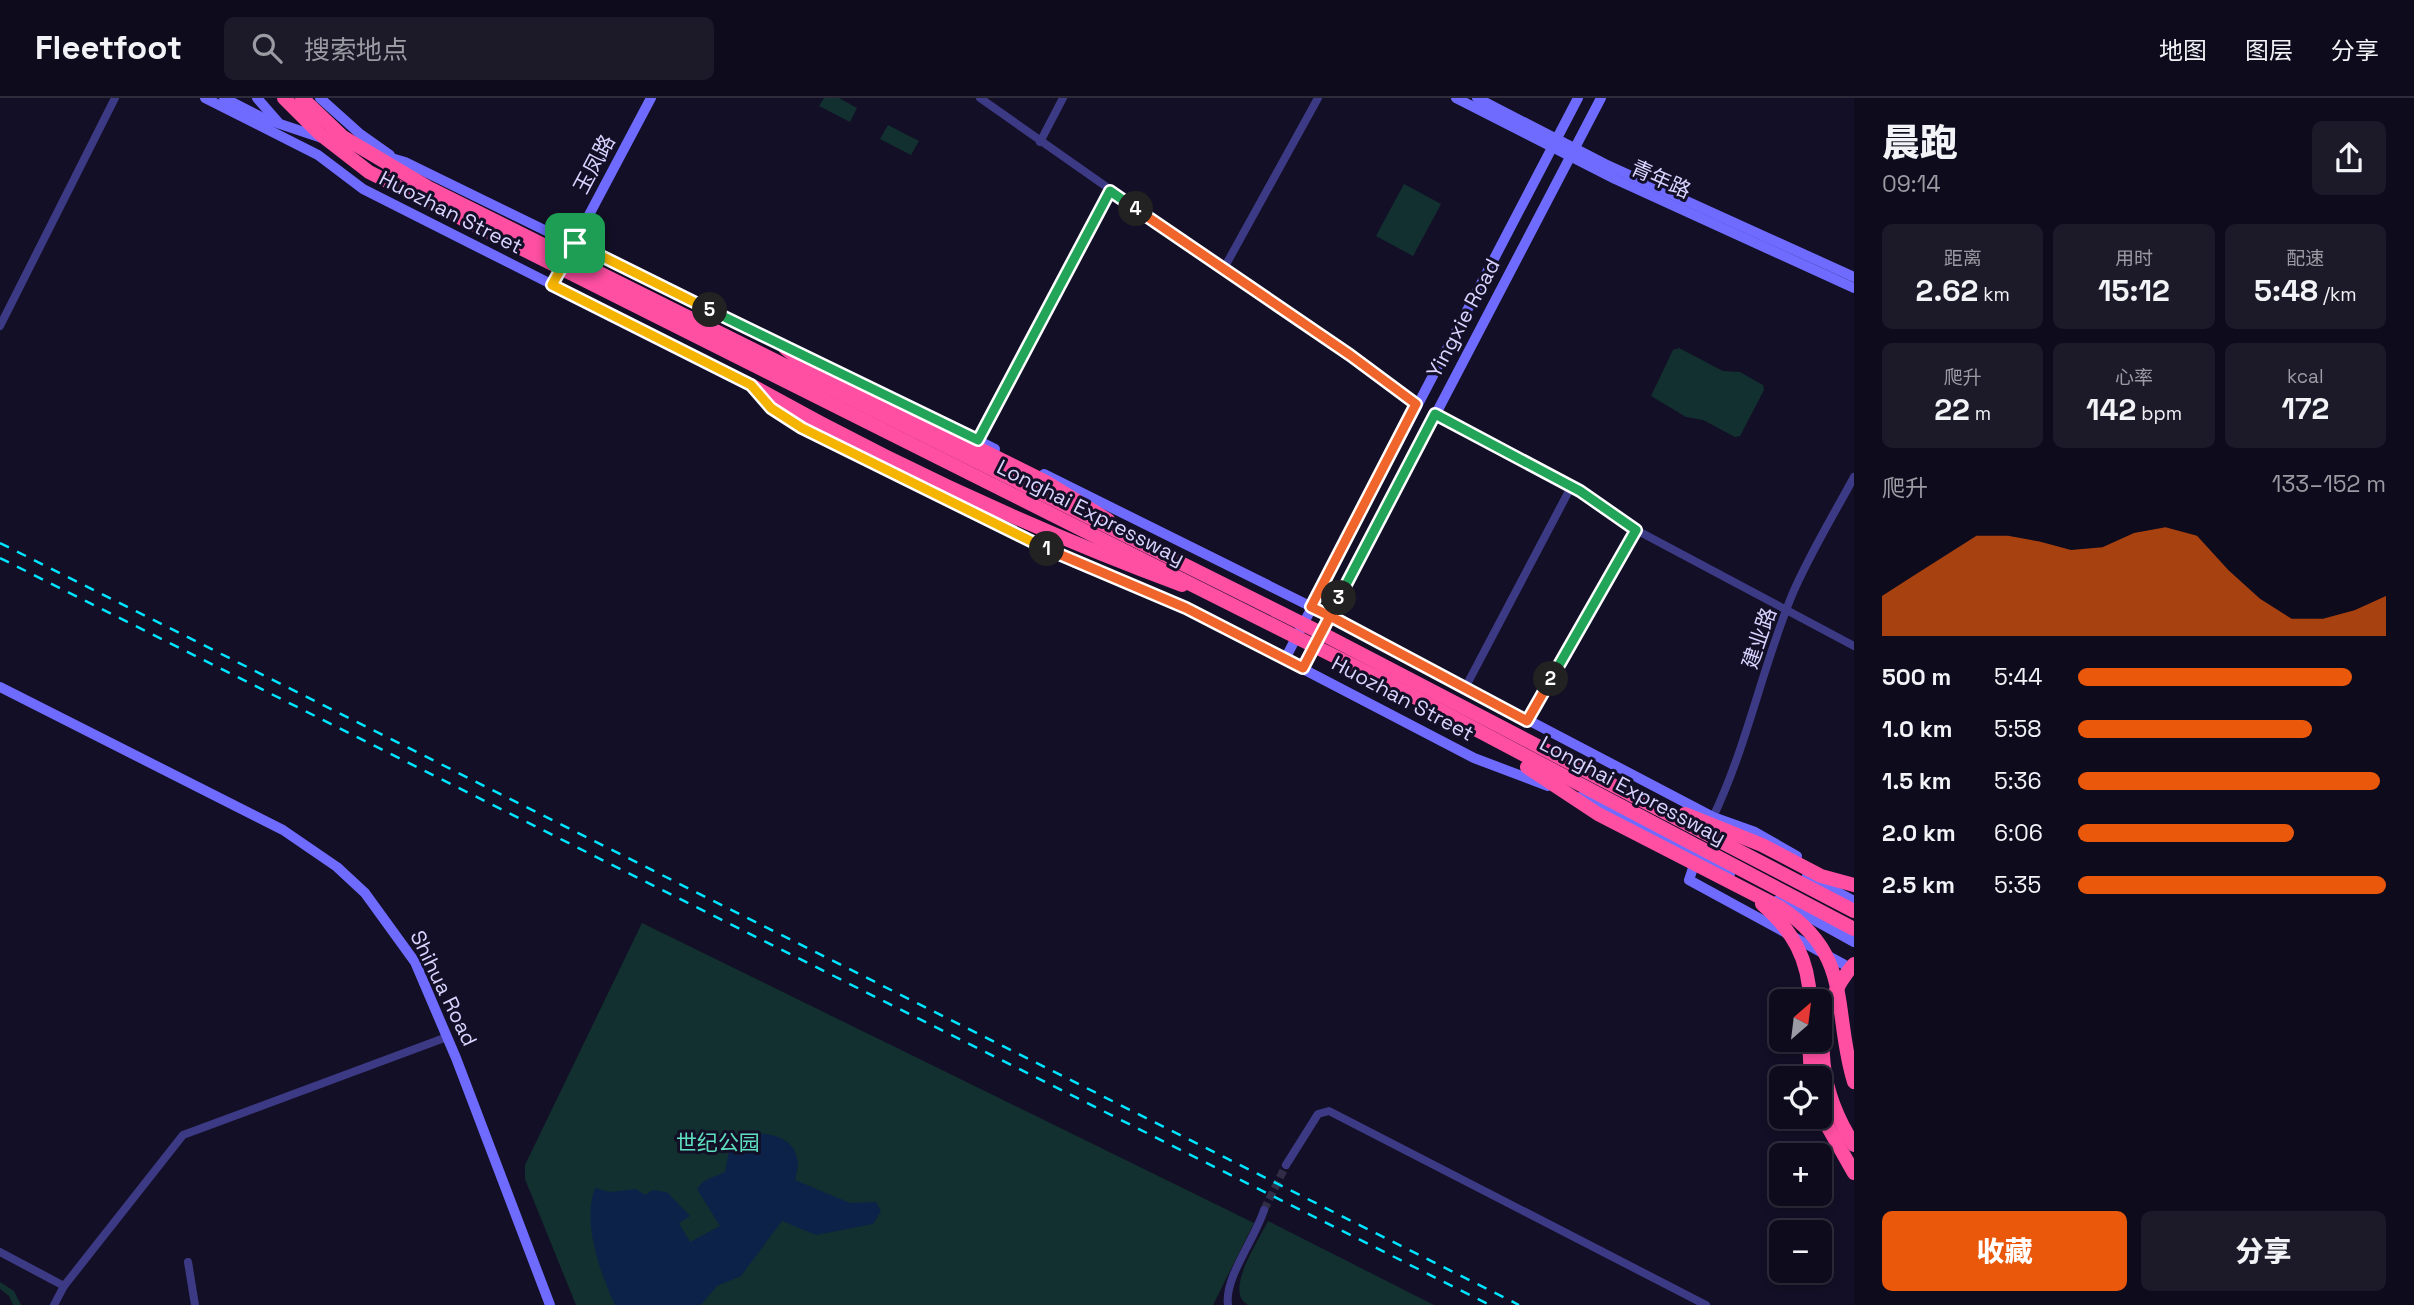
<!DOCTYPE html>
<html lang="zh">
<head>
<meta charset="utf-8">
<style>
  :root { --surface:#0e0b1c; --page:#1c1929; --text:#f1f3f6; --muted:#9b9ba3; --line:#2e2b3b; --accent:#ea580c }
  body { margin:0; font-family:"Space Grotesk","Noto Sans SC",sans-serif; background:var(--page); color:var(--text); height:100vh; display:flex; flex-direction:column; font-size:26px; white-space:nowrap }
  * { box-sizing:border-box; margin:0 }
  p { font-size:23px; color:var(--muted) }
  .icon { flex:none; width:38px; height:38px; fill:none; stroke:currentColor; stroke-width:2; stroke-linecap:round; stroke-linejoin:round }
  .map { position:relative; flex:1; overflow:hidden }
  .sheet { display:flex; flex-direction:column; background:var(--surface); width:560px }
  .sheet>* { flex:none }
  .needle { width:46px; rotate:28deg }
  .tools { position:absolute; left:1769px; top:891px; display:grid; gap:14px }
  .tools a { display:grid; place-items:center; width:63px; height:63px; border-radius:10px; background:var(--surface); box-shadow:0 4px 10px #0003,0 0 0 2px var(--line); font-size:35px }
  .pin { position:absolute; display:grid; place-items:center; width:60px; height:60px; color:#fff; margin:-30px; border-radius:14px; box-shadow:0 4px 10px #0006 }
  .km { position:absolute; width:35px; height:35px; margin:-18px; border-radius:50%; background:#222; color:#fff; font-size:19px; line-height:35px; text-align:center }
  .round { display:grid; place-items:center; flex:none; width:74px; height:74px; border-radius:10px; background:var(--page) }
  .summary { display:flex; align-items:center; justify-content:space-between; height:119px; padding:0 28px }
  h1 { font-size:38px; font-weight:800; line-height:52px }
  .stats { display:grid; grid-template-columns:repeat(3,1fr); gap:10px; height:119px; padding:7px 28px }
  .stats div { display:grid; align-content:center; border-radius:10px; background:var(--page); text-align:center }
  .stats b { font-size:30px; font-weight:800 }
  .stats small { font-size:19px; font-weight:400 }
  .stats p { font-size:19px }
  .chart { height:196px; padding:14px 28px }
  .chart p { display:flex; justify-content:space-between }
  .chart svg { width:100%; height:126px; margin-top:7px; fill:var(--accent); opacity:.7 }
  .primary-button { display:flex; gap:14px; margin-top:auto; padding:14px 28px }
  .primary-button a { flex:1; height:80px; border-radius:10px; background:var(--accent); color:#fff; font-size:28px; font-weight:800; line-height:80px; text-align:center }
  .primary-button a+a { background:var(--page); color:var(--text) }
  ul { padding:0 28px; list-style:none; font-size:23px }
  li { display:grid; grid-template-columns:112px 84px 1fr; align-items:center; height:52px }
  li i { height:18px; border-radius:9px; background:var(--accent) }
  header { display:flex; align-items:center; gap:42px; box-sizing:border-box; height:98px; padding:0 35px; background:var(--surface); border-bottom:2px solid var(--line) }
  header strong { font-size:33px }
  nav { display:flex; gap:38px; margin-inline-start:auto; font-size:24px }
  .search { width:490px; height:63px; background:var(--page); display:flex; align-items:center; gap:18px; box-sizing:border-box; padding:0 24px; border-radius:10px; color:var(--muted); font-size:26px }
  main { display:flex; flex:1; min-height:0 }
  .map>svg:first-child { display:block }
</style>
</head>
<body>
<header>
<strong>Fleetfoot</strong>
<div class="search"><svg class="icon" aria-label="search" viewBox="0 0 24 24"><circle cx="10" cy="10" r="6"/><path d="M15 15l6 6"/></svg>搜索地点</div>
<nav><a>地图</a><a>图层</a><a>分享</a></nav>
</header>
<main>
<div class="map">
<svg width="1854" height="1207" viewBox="0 0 1854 1207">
  <rect width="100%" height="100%" fill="#130f26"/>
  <!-- green -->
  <g fill="#12302f">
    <path d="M824,0H839L857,10L850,24L819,8Z"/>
    <path d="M888,27L919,43L911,57L880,41Z"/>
    <path d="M1404,86L1441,106L1413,158L1376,138Z"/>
    <path d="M1679,250L1723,273L1740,274L1763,287L1764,292L1740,338L1735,339L1703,322L1686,319L1651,298L1673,252Z"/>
    <path d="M642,825L1254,1125L1213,1207H576L525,1081V1067Z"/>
    <path d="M1268,1123L1434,1207H1248C1223,1194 1259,1142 1268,1123Z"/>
    <path d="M0,1184L14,1193L21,1207H13L9,1198L0,1191Z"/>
  </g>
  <!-- water -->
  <path fill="#0c2248" d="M742,1035C765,1035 795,1035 798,1065C798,1071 796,1077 795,1082L850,1105L876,1104L881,1113L873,1126L816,1137L782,1123L741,1178L717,1188L701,1207H615C600,1174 582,1125 595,1090L610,1094L636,1091L645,1097L653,1092L667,1094L690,1118L679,1125L690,1144L720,1128L697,1091L704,1083L725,1074L731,1042Z"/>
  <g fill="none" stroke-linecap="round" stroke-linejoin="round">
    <!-- street-tunnel -->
    <path stroke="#312d47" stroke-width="8" stroke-dasharray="8 4" stroke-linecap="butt" d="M1264,1112L1286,1067"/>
    <!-- street -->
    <g stroke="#3d3a85" stroke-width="8">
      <path d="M980,0L1416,306"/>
      <path d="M1040,44L1063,0"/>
      <path d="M1223,172L1318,0"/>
      <path d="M0,228L115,0"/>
      <path d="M1435,316L1579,393L1625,426L1854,548"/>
      <path d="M978,342L1110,93"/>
      <path d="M1465,590L1571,389"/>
      <path d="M1527,623L1636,432"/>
      <path d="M1713,719C1747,648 1762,570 1792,497C1809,457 1833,418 1854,379"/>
      <path d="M1286,1067L1318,1016L1329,1013L1706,1207"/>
      <path d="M0,1154L64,1188"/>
      <path d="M188,1164L195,1207"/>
      <path d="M54,1207L64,1188L183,1037L447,939"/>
      <path d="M1228,1207C1224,1180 1255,1141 1264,1112"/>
    </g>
    <!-- secondary -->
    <g stroke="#6f6bff" stroke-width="10">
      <path d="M205,0L318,57L363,91L751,287L771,310L802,329L1073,464L1186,510L1474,660L1548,688"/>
      <path d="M224,0L265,21L322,40"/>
      <path d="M257,0L278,24"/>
      <path d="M320,0L359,35L390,57"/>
      <path d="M1456,0L1615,81L1854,190"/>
      <path d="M1477,0L1605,66L1854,179"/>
      <path d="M381,57L405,64L790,252"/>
      <path d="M572,149L651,0"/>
      <path d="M959,333L995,351"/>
      <path d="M1044,376L1330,518L1713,719L1755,734L1797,758"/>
      <path d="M1285,561L1578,0"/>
      <path d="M1303,570L1601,0"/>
      <path d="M0,589L283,732L337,769L365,795L415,864L456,960L550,1207"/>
      <path d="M1580,699L1601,707L1730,776"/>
      <path d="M1696,761L1689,782L1854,872"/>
      <path d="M1807,778L1854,803"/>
      <path d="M1778,802L1854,844"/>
    </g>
    <!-- highway -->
    <g stroke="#ff4fa3" stroke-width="14">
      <path d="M785,250L800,262L1046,384L1108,422"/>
      <path d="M751,287C888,364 1034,432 1182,487"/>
      <path d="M1809,942L1811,980"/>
      <path d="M1820,1015L1854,1075"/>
    </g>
    <!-- rail -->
    <g stroke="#00e5ff" stroke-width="2.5" stroke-dasharray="10 9" stroke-linecap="butt">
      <path d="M0,445L1519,1207"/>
      <path d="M0,460L1490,1207"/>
    </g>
    <!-- highway-bridge -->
    <g stroke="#ff4fa3" stroke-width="14">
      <path d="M284,0L320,36L369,74L1386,584L1854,831"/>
      <path d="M302,0L343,39L429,90L1317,533L1854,813"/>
      <path d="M1527,669L1598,716L1781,810C1854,858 1832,912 1854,984"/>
      <path d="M1685,716L1762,747L1821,778L1854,787"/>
      <path d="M1762,806C1793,833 1809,861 1810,903"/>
      <path d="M1854,866C1807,920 1818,991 1854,1047"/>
    </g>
  </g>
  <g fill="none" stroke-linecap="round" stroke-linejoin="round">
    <!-- split-1 casing -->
    <g stroke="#fff" stroke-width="14">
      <path id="split-1" d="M575,145L552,187L751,287L771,310L802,330L1047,451"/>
    </g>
    <!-- split-2 casing -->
    <g stroke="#fff" stroke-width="14">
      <path id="split-2" d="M1047,451L1186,510L1303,570L1330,518L1527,623L1551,581"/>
    </g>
    <!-- split-3 casing -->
    <g stroke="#fff" stroke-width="14">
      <path id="split-3" d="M1339,500L1435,316L1580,393L1636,432L1551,581"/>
    </g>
    <!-- split-4 casing -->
    <g stroke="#fff" stroke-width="14">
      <path id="split-4" d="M1136,111L1350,257L1416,306L1311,509L1330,518L1339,500"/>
    </g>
    <!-- split-5 casing -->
    <g stroke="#fff" stroke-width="14">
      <path id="split-5" d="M710,212L978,342L1110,93L1136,111"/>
    </g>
    <!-- split-6 casing -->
    <g stroke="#fff" stroke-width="14">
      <path id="split-6" d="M575,145L710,212"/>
    </g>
    <!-- split-1 -->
    <use href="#split-1" stroke="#f5b400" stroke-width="9"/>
    <!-- split-2 -->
    <use href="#split-2" stroke="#f0652b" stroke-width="9"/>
    <!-- split-3 -->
    <use href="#split-3" stroke="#22a559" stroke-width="9"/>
    <!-- split-4 -->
    <use href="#split-4" stroke="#f0652b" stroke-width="9"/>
    <!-- split-5 -->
    <use href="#split-5" stroke="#22a559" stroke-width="9"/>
    <!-- split-6 -->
    <use href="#split-6" stroke="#f5b400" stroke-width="9"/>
  </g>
  <g text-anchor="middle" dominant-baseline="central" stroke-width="6" stroke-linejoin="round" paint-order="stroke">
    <!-- street labels -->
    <g font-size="21" fill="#d9d4ff" stroke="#130f26">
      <text transform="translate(594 66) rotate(-62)">玉凤路</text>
      <text transform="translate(1661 81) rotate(24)">青年路</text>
      <text transform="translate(451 114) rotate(27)">Huozhan Street</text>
      <text transform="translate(1463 220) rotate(-62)">Yingxie Road</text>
      <text transform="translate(1091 414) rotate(27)">Longhai Expressway</text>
      <text transform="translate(1759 540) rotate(-71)">建业路</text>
      <text transform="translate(1403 600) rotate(28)">Huozhan Street</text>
      <text transform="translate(1633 692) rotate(28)">Longhai Expressway</text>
      <text transform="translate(444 890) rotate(64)">Shihua Road</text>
    </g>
    <!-- park labels -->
    <g font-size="21" fill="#5fe0c0" stroke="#130f26">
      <text x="718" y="1044">世纪公园</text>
    </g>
  </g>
</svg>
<div class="tools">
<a><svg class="needle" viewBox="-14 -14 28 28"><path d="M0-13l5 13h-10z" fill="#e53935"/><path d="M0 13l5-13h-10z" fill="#9b9ba3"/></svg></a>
<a><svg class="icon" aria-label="locate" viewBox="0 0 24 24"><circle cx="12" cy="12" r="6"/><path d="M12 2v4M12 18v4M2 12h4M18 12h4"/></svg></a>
<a>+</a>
<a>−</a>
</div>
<div class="pin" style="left:575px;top:145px;background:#1e9e55"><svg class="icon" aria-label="arrive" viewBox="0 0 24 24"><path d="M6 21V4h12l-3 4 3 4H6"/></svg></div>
<b class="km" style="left:1047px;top:451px">1</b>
<b class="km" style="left:1551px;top:581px">2</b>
<b class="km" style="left:1339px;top:500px">3</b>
<b class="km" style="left:1136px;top:111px">4</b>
<b class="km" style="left:710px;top:212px">5</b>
</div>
<section class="sheet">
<div class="summary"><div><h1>晨跑</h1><p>09:14</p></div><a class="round"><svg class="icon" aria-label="share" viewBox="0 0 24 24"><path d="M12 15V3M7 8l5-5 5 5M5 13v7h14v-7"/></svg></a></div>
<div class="stats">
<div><p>距离</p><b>2.62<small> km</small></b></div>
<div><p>用时</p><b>15:12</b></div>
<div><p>配速</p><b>5:48<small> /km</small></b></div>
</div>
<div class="stats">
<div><p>爬升</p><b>22<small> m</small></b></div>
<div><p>心率</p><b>142<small> bpm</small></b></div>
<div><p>kcal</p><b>172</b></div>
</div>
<div class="chart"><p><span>爬升</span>133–152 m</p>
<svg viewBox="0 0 160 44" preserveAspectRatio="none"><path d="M0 44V30L10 23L20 16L30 9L40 9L50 11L60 14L70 13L80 8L90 6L100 9L110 21L120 31L130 38L140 38L150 35L160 30V44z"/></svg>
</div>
<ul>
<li><b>500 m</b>5:44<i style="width:89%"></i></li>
<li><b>1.0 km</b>5:58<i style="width:76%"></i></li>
<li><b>1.5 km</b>5:36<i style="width:98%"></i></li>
<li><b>2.0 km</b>6:06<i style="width:70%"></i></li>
<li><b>2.5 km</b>5:35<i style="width:100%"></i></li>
</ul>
<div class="primary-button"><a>收藏</a><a>分享</a></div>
</section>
</main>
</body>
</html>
